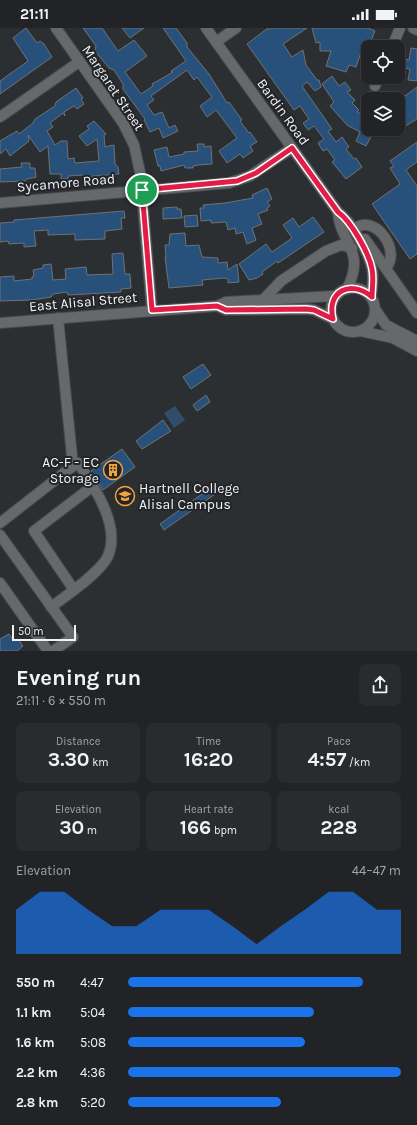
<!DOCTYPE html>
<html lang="en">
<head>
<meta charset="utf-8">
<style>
  :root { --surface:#212326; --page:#292b2e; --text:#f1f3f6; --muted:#a2a4a7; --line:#3e4043; --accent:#1a73e8 }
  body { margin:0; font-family:Karla,sans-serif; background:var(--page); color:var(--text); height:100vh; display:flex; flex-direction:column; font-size:15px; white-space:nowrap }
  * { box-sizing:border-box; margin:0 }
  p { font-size:13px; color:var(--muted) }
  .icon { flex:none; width:22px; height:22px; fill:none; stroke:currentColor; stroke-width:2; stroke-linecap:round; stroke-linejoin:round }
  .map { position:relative; height:623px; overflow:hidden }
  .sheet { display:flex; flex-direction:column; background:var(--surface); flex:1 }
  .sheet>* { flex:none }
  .fabs { position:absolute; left:361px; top:12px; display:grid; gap:8px }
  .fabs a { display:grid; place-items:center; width:44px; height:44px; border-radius:8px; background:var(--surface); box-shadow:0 1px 3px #0004,0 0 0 1px var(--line); font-size:20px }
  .scale { position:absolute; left:12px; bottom:10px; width:64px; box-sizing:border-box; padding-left:4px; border:2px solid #f1f2f4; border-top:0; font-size:11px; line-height:14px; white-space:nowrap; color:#f1f2f4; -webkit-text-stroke:3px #232528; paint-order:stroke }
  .pin { position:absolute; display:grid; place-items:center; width:34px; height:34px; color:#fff; margin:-17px; border:2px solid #fff; border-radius:50%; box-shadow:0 1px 4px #0007 }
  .round { display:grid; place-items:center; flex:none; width:42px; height:42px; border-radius:8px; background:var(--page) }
  .summary { display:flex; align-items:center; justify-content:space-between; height:68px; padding:0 16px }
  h1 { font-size:22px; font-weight:700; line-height:30px }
  .stats { display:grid; grid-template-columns:repeat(3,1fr); gap:6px; height:68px; padding:4px 16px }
  .stats div { display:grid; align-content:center; border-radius:8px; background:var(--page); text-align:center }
  .stats b { font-size:20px; font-weight:700 }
  .stats small { font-size:11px; font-weight:400 }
  .stats p { font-size:11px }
  .chart { height:112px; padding:8px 16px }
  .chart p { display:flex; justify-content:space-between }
  .chart svg { width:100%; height:72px; margin-top:4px; fill:var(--accent); opacity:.7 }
  ul { padding:0 16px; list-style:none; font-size:13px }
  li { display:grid; grid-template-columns:64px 48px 1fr; align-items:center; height:30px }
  li i { height:10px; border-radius:5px; background:var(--accent) }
  .status { display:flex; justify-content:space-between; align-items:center; height:28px; padding:0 20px; background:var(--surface); direction:ltr }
  .status svg { height:11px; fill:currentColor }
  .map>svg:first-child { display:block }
</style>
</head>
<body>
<div class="status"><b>21:11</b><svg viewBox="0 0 49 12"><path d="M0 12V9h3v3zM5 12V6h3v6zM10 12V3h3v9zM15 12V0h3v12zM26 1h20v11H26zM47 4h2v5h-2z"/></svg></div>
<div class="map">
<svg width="417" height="623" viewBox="0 0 417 623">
  <rect width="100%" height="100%" fill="#2c2f32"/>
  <!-- green -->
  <path fill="#324d69" d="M175,378L185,392L174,400L164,385Z"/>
  <!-- building -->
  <g fill="#27517b" stroke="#6f7275">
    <path d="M26,0L37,15L40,13L44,16L52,29L0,66V53L28,33L13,10Z"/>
    <path d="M83,0H102L118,23L134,12L147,28L125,44L141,66L153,58L152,56L173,44L171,43L186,33L163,0H176L187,15V19L209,46L227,75L229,74L242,92L240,93L249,105L250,104L257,114L250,118L253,123L243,130L240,126L227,135L219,123L237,110L216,82L207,89L200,78L212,69L197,49L194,52L187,42L151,68L154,72L147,77L154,87L162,84L169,100L175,97L178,103L163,110L159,100L150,104L144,92L145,91L123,61V56L114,42L109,40L95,23L96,18Z"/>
    <path d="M122,0H144L130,10Z"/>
    <path d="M268,0L269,2L272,0H307L283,16L292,29L303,22L306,37L317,52H319L321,59L315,63L307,54L302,58L332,101L328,103L336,114L342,109L349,119L346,121L354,131L356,130L362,139L346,151L332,134L335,132L327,121L323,123L318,115L324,111L314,98L308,102L303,95L309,91L300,78L294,82L247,16Z"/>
    <path d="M312,0H368L375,3L371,13L375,14L373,19H368V27L361,24L356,39L349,37L346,44L326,38L331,23H320V14L316,15Z"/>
    <path d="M411,20L417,21V53L408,52L410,41L404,40L405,31L409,32Z"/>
    <path d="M332,48L339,58L345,54L351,62L347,64L355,72L352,75L359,82L357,84L368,89V101H375L366,118L356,113L360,104L347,97L330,78L334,74L322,56Z"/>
    <path d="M417,59V91L387,109L382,101H398V73Z"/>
    <path d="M76,60L83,70L81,71L84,76L77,81L74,78L64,84L65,88L63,85L50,95L53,99L47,103L55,117L61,113H67L68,131L74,130L75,135L99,133L97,111L87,118L79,108L89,101L87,98L94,93L106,106L104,107L105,119L114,117L115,136L118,139L119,146L83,149V147L68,148V151H61V146H50L48,118L40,124L28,107L29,113L10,128L6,121L0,126V113L17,103L19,106L33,95L35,91L55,78L56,74Z"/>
    <path d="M417,114V134L406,142L417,158V226L410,231L372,176L400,156L390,140L394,138L390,133Z"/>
    <path d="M197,116H204V119L211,118L212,136L198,137L193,138V140H185L184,137L161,143L160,138H158L154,122L167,119L169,129L184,126V124L198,123Z"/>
    <path d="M21,135H30V140H35L36,149L27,151L25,153L0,154V141L22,139Z"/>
    <path d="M267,160L272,171L267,174L270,178L267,180L268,182L258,186L262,196L252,200L256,212L247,216L243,204L236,206L235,200L228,202L226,194L211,195V192L201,193L200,180H204L203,177L225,175L253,170L252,167Z"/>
    <path d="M177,179V181H181L182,190L163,191V180Z"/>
    <path d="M124,183L125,190H121L122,201L105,203V211L75,212V206L48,207V202L34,203L36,218L24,219V215L9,216L8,213L0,214V195L14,194V192Z"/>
    <path d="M197,187L198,198L185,199L184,188Z"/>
    <path d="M313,189L324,204L278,235L277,233L262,244L263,246L257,250L249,252L239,236L266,216L272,224L292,210L283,197L293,190L299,199Z"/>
    <path d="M185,205L186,218L199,217L202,229L218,230V235L227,234L228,242L237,236L239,254L228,255V251L224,250L202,252L203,257L169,260L165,229H166L165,217H169L170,206Z"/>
    <path d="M123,225L125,246H130L131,260L121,261V264L68,267L67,264L53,266L51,269L32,272L0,273V249L14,248V253L32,251V249L34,248L33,242L43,240V237L51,236L53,252L66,251L65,241L86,239L87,247L113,246L112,226Z"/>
    <path d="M203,336L211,347L191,361L183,349Z"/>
    <path d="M206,367L210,374L197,383L193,377Z"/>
    <path d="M163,392L171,403L142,421L136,413Z"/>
    <path d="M122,421L135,439L103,462L91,443Z"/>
    <path d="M216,456L221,462L164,502L160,496Z"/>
    <path d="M9,606L14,613L18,611L23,618L17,623H0V611Z"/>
  </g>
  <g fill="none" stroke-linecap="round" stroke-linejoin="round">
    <!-- minor casing -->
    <g stroke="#484a4d" stroke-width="12">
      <g id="minor">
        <path d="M56,0L123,95L134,117L140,144L152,282"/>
        <path d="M206,0L338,184C351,193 369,225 372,241C374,251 372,260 371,269"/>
        <path d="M413,0L417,2"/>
        <path d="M216,14L236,0"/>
        <path d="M392,19L400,0"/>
        <path d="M375,58L379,49"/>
        <path d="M0,89L79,34"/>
        <path d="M0,175L229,155L250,148L292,120"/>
        <path d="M338,184C339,214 367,222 347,261"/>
        <path d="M357,199C377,188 401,223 386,240"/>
        <path d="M365,211L417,285"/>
        <circle cx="353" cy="282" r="22"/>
        <path d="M262,273L281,253L326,223L341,217L352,220"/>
        <path d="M217,278L226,282L306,281L314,282L333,291"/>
        <path d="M375,281L386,297L417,313"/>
        <path d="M0,295L217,278L226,274L334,268"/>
        <path d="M360,303L393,310L417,323"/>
        <path d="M0,495L73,438L58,290"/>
        <path d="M0,507L73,609L53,623"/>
        <path d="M0,555L48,623"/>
        <path d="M74,562L34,503L93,458"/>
        <path d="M51,579C66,568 101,544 108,528C121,498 94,458 78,435"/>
      </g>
    </g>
    <!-- minor -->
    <use href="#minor" stroke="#67686a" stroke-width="10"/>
  </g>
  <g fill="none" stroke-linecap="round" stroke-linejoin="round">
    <!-- route casing -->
    <g stroke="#fff" stroke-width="8">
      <path id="route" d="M292,120L338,184C351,193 369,225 372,241C374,251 372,260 372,269C351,251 326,263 333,291L314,282L306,281L226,282L217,278L152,282L142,162L237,153L256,145Z"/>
    </g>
    <!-- route -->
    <use href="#route" stroke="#e11d48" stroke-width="5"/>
  </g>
  <!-- icons -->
  <defs>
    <g id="building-ring" transform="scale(1)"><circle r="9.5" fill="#232528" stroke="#f1a540" stroke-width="1.5"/><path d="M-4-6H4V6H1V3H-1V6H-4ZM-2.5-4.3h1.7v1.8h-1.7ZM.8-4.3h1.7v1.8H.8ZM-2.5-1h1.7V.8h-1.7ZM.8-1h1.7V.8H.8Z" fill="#f1a540"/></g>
    <g id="university-ring" transform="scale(1)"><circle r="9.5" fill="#232528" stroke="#f1a540" stroke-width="1.5"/><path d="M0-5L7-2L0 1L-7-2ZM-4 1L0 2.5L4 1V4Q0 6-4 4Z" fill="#f1a540"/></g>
  </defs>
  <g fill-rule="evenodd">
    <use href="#building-ring" x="113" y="442"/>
    <use href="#university-ring" x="125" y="468"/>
  </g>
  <g text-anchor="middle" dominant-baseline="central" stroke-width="4" stroke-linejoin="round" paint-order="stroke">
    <!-- street labels -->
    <g font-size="14" fill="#f1f2f4" stroke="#232528">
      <text transform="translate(113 60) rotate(56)">Margaret Street</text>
      <text transform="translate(283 84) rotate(54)">Bardin Road</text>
      <text transform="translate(66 155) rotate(-5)">Sycamore Road</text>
      <text transform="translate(83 274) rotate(-5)">East Alisal Street</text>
    </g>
    <!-- poi labels -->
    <g font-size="14" fill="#f1f2f4" stroke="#232528" text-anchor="end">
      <text x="99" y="434">AC-F - EC<tspan x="99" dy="16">Storage</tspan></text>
      <text x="139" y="460" text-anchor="start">Hartnell College<tspan x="139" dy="16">Alisal Campus</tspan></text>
    </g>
  </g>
</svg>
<div class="fabs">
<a><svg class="icon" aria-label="locate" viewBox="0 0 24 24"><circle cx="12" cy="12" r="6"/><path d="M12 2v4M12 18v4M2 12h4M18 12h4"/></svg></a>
<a><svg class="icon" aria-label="layers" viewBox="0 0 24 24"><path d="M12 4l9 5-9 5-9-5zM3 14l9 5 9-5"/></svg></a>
</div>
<div class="scale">50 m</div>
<div class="pin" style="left:142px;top:162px;background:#1e9e55"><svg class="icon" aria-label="arrive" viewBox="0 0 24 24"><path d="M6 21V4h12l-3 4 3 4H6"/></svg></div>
</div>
<section class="sheet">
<div class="summary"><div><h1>Evening run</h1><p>21:11 · 6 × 550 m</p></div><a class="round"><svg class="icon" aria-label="share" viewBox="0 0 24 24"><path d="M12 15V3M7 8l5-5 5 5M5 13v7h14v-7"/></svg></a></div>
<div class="stats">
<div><p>Distance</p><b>3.30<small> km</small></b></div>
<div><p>Time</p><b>16:20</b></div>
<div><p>Pace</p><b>4:57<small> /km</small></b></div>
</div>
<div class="stats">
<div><p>Elevation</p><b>30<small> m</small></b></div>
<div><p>Heart rate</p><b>166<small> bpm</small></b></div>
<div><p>kcal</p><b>228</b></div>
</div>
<div class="chart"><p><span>Elevation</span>44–47 m</p>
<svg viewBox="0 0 160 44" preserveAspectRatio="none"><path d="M0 44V17L10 6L20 6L30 17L40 27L50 27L60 17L70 17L80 17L90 27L100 38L110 27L120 17L130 6L140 6L150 17L160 17V44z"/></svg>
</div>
<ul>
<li><b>550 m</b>4:47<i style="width:86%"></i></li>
<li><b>1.1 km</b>5:04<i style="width:68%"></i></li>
<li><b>1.6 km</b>5:08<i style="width:65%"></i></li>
<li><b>2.2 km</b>4:36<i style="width:100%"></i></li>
<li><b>2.8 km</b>5:20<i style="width:56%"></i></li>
</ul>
</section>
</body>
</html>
